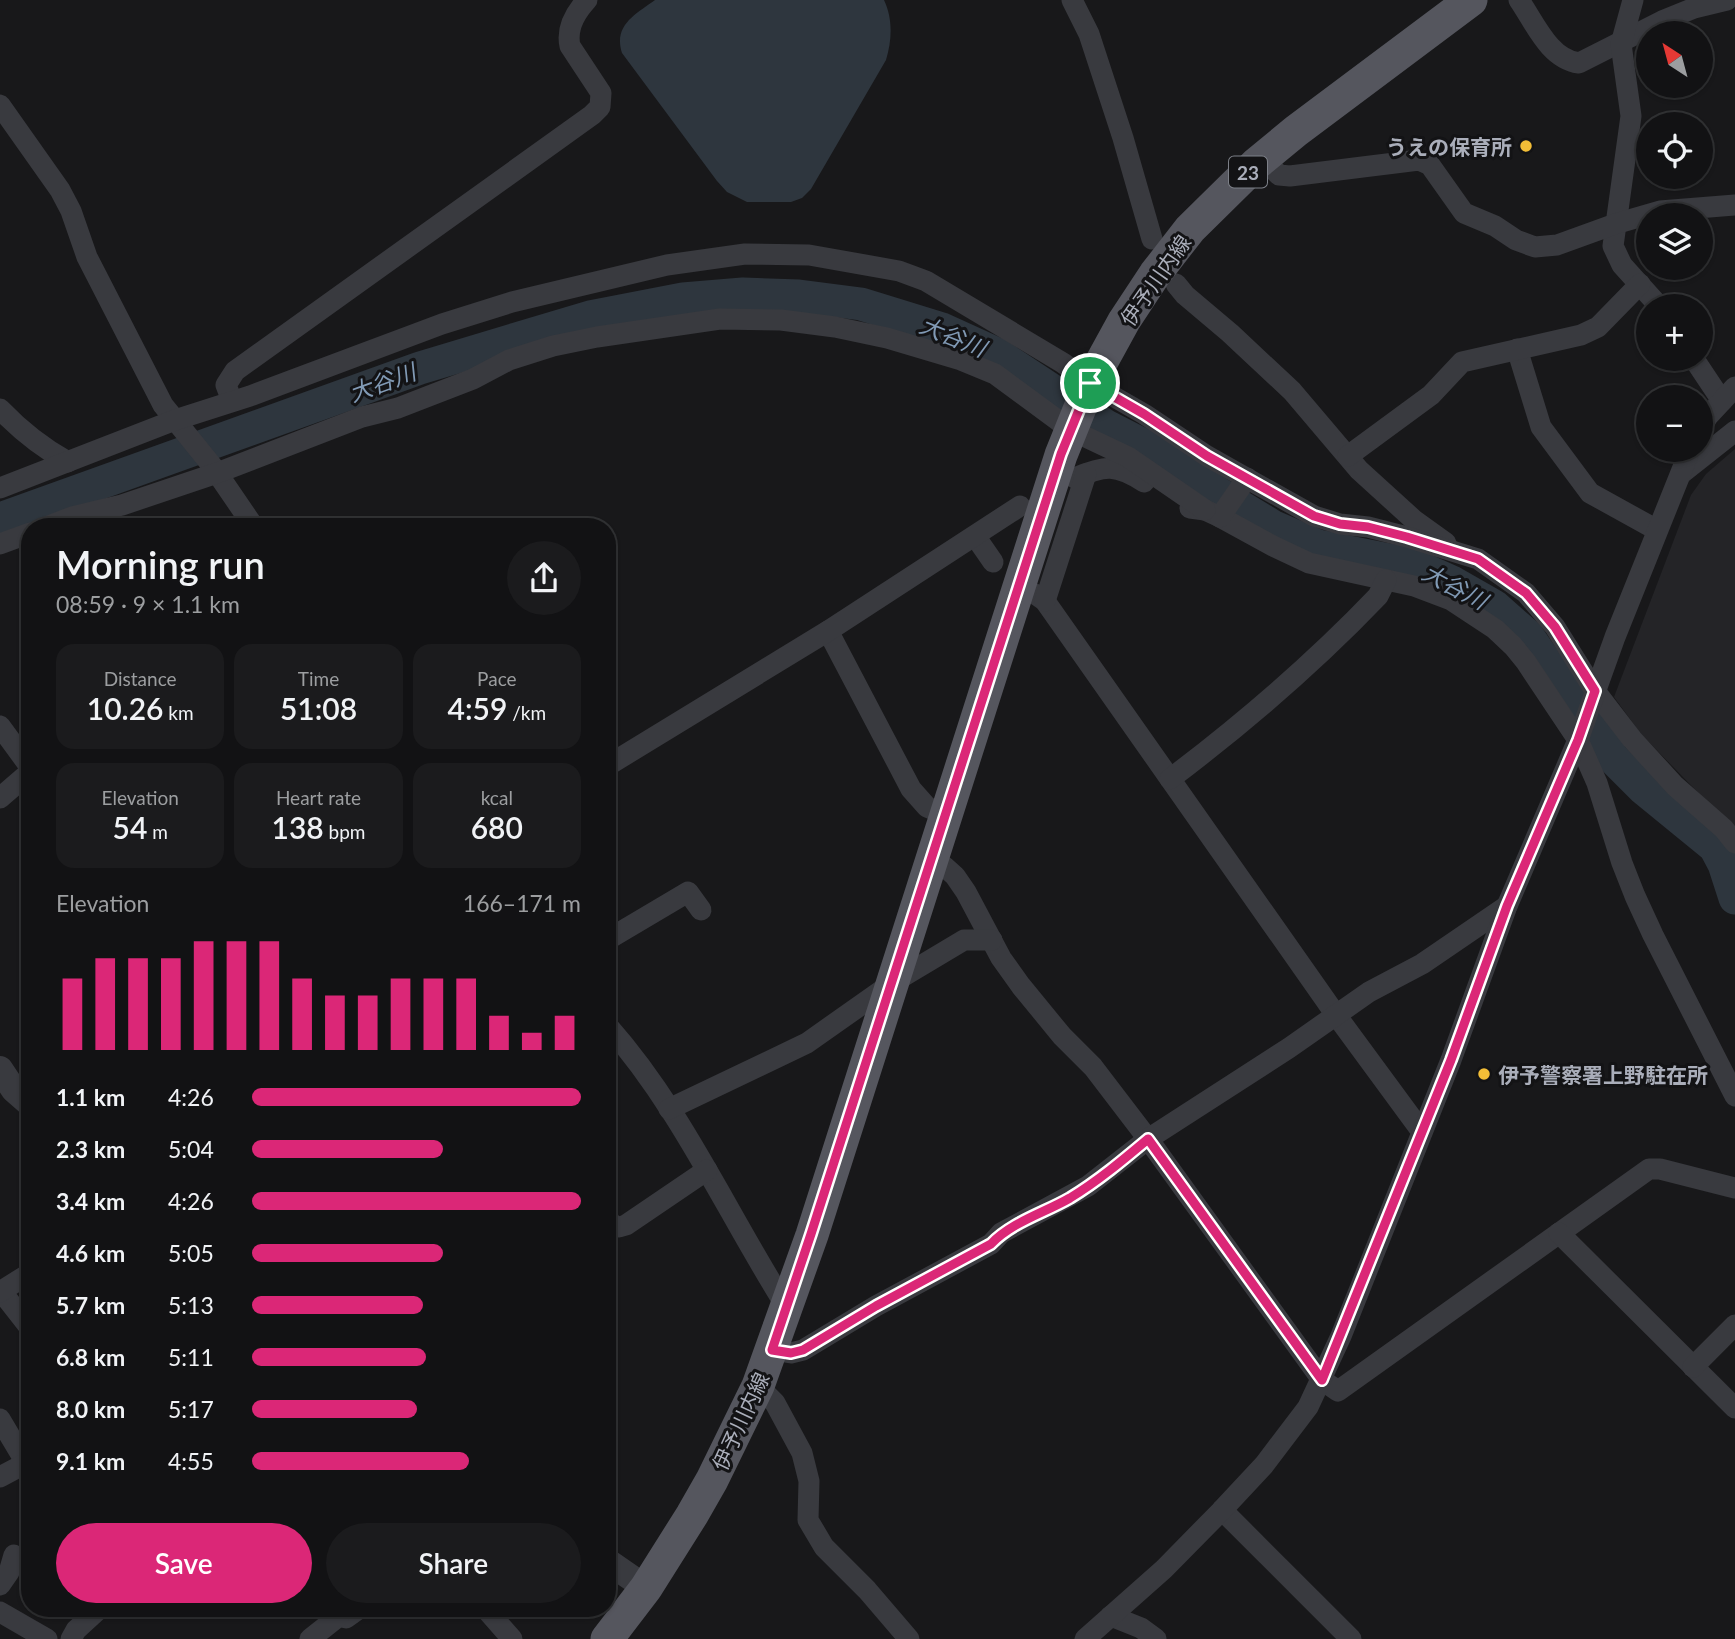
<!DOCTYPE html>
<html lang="en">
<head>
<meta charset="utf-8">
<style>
  :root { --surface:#121214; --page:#1b1b1d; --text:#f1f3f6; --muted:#9c9ea0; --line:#313234; --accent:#db2777 }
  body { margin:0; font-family:Lato,"Noto Sans JP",sans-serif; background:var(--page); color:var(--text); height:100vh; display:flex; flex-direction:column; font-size:26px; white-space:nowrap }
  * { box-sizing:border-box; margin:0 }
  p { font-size:23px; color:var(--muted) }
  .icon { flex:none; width:38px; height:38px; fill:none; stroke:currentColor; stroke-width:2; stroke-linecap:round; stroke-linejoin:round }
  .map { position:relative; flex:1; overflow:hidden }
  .sheet { position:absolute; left:21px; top:518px; width:595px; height:1099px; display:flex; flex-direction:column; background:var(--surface); border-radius:28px; box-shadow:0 2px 5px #0004,0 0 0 2px var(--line) }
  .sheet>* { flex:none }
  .needle { width:46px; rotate:324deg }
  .tools { position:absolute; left:1636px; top:21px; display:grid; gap:14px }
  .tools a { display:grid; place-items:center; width:77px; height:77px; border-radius:50%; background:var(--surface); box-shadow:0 2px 5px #0004,0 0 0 2px var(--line); font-size:35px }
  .pin { position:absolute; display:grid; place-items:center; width:60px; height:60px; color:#fff; margin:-30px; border:4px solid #fff; border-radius:50%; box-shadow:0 2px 7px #0007 }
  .round { display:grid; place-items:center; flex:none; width:74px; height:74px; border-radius:37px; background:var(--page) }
  .head { display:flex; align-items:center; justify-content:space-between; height:119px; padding:0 35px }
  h1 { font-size:38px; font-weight:600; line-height:52px }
  .stats { display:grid; grid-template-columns:repeat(3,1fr); gap:10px; height:119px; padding:7px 35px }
  .stats div { display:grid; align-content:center; border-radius:18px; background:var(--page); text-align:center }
  .stats b { font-size:30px; font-weight:600 }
  .stats small { font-size:19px; font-weight:400 }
  .stats p { font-size:19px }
  .chart { height:196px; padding:14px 35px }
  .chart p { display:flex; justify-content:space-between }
  .chart svg { width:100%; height:126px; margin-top:7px; stroke:var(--accent); stroke-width:6 }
  .action { display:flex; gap:14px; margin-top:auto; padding:14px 35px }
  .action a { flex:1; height:80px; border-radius:42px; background:var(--accent); color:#fff; font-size:28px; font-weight:600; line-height:80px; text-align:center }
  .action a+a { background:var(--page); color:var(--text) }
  ul { padding:0 35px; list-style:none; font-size:23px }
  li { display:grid; grid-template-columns:112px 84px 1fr; align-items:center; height:52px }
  li i { height:18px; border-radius:9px; background:var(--accent) }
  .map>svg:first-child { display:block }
</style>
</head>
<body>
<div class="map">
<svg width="1735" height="1639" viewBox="0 0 1735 1639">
  <rect width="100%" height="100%" fill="#18181a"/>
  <!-- built -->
  <path fill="#242427" d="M1735,449V835L1721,816L1641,734L1614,697L1691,495L1706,474Z"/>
  <!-- water -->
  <path fill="#2e363e" d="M655,0H884C893,19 892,40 886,60L811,189L802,198L791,202H747L727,192L717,181L622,53C613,25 636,14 655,0Z"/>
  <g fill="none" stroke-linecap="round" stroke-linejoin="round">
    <!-- river -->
    <path stroke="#2e363e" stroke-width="33" d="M0,519L420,368L590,317L683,299L743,294L799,296L861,304L942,329L997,354L1106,426L1153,450L1182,471L1274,527L1318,546L1414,565L1452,582L1494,606L1527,635L1613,758L1644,789L1715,847L1724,864L1735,898"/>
    <!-- minor -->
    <g stroke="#393a3f" stroke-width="21">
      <path d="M1072,0L1089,34L1123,138L1152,239"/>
      <path d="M1519,0C1535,23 1549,59 1579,63L1662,21L1694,8L1727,0"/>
      <path d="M1633,0L1621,44L1631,116L1613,246L1622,265L1659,306"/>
      <path d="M0,105L60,190L71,211L87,257L163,405L213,467L254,527"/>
      <path d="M1263,159L1279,175L1290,176L1419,160L1430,165L1464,213L1495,226L1516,240L1535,247L1557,245L1615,224L1660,211L1735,205"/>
      <path d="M1176,284L1185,295L1230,333L1292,391L1359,470L1414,520L1446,543"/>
      <path d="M1517,349L1541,427L1590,493L1657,530"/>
      <path d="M1694,359L1722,401"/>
      <path d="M232,401L226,385L235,371L592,115L600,107L601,93L570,46C566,28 575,13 587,0"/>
      <path d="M0,409C21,431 41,447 68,462"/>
      <path d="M1701,428L1708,416L1735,387"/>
      <path d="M1348,456L1431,395L1462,362L1581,335L1598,327L1640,284"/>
      <path d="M1682,473L1735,431"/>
      <path d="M1075,478C1105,465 1116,464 1144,482"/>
      <path d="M0,488L175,420L250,396L442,324L512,302L667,265L745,254L809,255L899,271L926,281L1063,363L1090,383L1144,414L1207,456L1314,516L1340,524L1368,527L1407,537L1478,559L1526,593L1555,627L1595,691L1632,739L1675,786L1724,829L1735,843"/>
      <path d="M1190,508L1205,510L1220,517L1273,546L1309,563L1414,586L1451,600L1495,629L1513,646L1526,662L1578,740L1597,783L1622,863L1635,896L1653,935L1735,1096"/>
      <path d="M1220,517L1247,478"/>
      <path d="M46,527L72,517L122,505L217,473L362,417L398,408L429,396L473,379L509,360L553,346L597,337L720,319L781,320L835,327L887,338L961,360L995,374L1071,430L1128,457L1205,510"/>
      <path d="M975,536L993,562"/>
      <path d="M0,544L30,533"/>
      <path d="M1035,594L1045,601L1336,1015L1422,1132"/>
      <path d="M1045,601L1086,474"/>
      <path d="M828,631L911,789L927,807L944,814"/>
      <path d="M0,726L30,767"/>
      <path d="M607,766L828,631L1020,506"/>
      <path d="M1170,779C1244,723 1314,663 1378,596L1386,580"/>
      <path d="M0,798L30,772"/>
      <path d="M929,861L945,867L955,876L966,892L1001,958L1021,986L1062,1036L1093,1067L1148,1139L1322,1380L1338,1391L1649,1169H1660L1735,1188"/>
      <path d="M607,940L688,892L701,910"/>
      <path d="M607,1025C681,1108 727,1213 786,1306"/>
      <path d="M669,1109L807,1043L892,983L964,940H992"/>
      <path d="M607,1217L613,1226L619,1227L626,1225L707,1170"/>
      <path d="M1559,1233L1735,1408"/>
      <path d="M1,1291L30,1328"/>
      <path d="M0,1292L30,1273"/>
      <path d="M772,1350L791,1353L803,1350L876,1306L991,1244L1001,1233L1088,1186L1148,1139L1289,1048L1369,992L1422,964L1507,906"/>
      <path d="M1693,1367L1735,1325"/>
      <path d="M758,1386L775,1403L802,1453L809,1481L808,1520L824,1547L867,1590L909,1639"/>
      <path d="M0,1419L26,1463"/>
      <path d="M0,1477L30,1461"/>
      <path d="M1222,1510L1351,1639"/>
      <path d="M0,1585L9,1572L14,1555"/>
      <path d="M331,1608L339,1616L346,1618L360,1608"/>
      <path d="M485,1608L512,1639"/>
      <path d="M0,1612L47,1639"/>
      <path d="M1111,1616L1141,1628L1156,1639"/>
      <path d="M71,1639L76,1630L100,1608"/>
      <path d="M310,1639L339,1616"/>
      <path d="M1085,1639L1164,1569L1222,1510L1264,1465L1308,1407L1341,1336L1451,1060L1507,906L1578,740L1615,637L1690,450"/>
    </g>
    <!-- tertiary -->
    <g stroke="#393a3f" stroke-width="26">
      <path d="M0,1069L14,1090L30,1104"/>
      <path d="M607,1561L646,1588"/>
    </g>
    <!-- primary -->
    <path stroke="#55565e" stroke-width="33" d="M607,1639L646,1588L692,1515L712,1480L758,1386L812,1235L1061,455L1090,383L1124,321L1155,274L1190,229L1256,164L1296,131L1471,0"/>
  </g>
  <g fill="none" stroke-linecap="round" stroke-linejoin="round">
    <!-- route casing -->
    <g stroke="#fff" stroke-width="14">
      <path id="route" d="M1090,383L1144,414L1207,456L1314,516L1340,524L1368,527L1407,537L1478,559L1526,593L1555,627L1595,691L1578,740L1507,906L1451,1060L1322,1380L1148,1139C1123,1160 1098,1181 1070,1198C1044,1213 1012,1222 991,1244L876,1306L803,1350L791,1353L772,1350L811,1234L1061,454Z"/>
    </g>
    <!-- route -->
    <use href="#route" stroke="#db2777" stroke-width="9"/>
  </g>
  <!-- markers -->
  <g fill="#f3be37" stroke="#131315" stroke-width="2.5">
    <circle cx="1526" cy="146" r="7"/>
    <circle cx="1484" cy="1074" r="7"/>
  </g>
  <g text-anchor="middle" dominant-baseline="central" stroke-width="6" stroke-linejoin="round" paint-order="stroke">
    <!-- shield labels -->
    <rect fill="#131315" stroke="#7d8088" stroke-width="2" x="1229" y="156.5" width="38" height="31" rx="5"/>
    <g font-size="19" font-weight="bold" fill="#aaaeba">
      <text x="1248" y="172">23</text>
    </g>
    <!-- poi labels -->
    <g font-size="21" font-weight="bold" fill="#aaaeba" stroke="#131315" text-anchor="end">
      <text x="1512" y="146">うえの保育所</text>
      <text x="1498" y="1074" text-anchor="start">伊予警察署上野駐在所</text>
    </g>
    <!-- street labels -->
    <g font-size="21" fill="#aaaeba" stroke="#131315">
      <text transform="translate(1155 280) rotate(-55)">伊予川内線</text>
      <text transform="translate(740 1421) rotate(-65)">伊予川内線</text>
    </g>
    <!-- water labels -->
    <g font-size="23" font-style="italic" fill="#819ab5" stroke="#131315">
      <text transform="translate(953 336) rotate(22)">大谷川</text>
      <text transform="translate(382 382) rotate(-20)">大谷川</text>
      <text transform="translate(1455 586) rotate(28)">大谷川</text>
    </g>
  </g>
</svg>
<div class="tools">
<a><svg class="needle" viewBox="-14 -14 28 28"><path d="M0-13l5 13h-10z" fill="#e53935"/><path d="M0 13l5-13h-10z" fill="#9c9ea0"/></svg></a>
<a><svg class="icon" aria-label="locate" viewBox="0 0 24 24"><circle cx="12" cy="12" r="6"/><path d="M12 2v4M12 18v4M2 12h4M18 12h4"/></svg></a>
<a><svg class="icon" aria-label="layers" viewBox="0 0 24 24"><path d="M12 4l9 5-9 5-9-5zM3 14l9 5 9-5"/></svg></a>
<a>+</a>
<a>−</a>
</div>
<div class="pin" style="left:1090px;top:383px;background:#1e9e55"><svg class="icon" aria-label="arrive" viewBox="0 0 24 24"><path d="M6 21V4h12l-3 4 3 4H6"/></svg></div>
<section class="sheet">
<div class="head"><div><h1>Morning run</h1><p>08:59 · 9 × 1.1 km</p></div><a class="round"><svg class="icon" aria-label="share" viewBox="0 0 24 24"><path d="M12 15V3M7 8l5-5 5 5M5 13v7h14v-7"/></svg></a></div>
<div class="stats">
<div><p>Distance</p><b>10.26<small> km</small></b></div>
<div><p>Time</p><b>51:08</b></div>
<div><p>Pace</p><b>4:59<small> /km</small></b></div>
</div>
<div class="stats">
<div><p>Elevation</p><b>54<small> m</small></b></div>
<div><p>Heart rate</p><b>138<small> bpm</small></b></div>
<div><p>kcal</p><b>680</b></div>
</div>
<div class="chart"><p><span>Elevation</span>166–171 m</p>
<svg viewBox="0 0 160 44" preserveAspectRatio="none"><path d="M5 44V19M15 44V12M25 44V12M35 44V12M45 44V6M55 44V6M65 44V6M75 44V19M85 44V25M95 44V25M105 44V19M115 44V19M125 44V19M135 44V32M145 44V38M155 44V32"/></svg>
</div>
<ul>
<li><b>1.1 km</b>4:26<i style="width:100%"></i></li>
<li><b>2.3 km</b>5:04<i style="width:58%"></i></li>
<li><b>3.4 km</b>4:26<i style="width:100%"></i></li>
<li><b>4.6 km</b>5:05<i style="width:58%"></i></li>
<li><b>5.7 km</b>5:13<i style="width:52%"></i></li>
<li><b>6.8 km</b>5:11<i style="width:53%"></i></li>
<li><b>8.0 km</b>5:17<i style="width:50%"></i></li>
<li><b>9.1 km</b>4:55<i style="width:66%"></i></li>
</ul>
<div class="action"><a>Save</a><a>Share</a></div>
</section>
</div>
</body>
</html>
